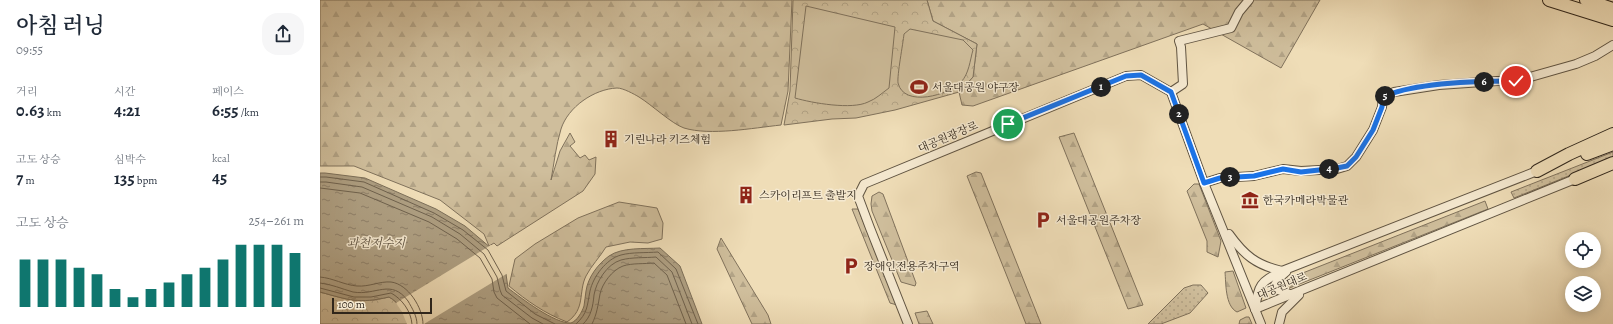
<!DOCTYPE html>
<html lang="ko">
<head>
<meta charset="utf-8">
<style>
  :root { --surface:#fff; --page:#f6f6f7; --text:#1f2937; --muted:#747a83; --accent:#0f766e }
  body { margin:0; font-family:Alegreya,"Noto Serif KR",serif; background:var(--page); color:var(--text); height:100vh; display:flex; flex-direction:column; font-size:15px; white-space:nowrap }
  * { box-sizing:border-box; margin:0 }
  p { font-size:13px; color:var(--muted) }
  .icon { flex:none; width:22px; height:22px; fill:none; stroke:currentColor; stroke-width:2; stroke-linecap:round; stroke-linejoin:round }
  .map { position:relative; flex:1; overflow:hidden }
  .panel { display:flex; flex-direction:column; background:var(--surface); width:320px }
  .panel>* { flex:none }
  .fabs { position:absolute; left:1245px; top:232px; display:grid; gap:8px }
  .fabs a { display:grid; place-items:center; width:36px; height:36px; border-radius:50%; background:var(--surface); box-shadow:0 2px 10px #0003; font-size:20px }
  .scale { position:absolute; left:12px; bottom:10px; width:100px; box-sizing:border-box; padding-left:4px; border:2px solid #30261b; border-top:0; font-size:11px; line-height:14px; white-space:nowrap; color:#30261b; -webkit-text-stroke:3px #f5e9d0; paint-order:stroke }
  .pin { position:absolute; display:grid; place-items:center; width:34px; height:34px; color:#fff; margin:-17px; border:2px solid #fff; border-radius:50%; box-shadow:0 1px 4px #0007 }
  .km { position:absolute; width:20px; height:20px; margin:-10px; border-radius:50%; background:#222; color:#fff; font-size:11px; line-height:20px; text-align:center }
  .round { display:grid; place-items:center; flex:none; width:42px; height:42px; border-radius:16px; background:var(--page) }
  .head { display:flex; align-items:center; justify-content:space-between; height:68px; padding:0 16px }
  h1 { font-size:22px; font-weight:600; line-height:30px }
  .metrics { display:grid; grid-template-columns:repeat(3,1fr); gap:6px; height:68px; padding:4px 16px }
  .metrics div { display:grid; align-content:center }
  .metrics b { font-size:17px; font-weight:600 }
  .metrics small { font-size:11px; font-weight:400 }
  .metrics p { font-size:11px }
  .chart { height:112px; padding:8px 16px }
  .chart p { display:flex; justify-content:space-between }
  .chart svg { width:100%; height:72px; margin-top:4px; stroke:var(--accent); stroke-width:6 }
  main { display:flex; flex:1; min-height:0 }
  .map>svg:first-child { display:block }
</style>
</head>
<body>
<main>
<section class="panel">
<div class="head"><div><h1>아침 러닝</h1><p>09:55</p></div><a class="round"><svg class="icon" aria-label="share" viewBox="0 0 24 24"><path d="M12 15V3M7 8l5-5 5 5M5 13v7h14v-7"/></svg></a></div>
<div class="metrics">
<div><p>거리</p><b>0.63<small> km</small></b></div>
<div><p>시간</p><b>4:21</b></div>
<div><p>페이스</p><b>6:55<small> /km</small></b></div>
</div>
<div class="metrics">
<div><p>고도 상승</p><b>7<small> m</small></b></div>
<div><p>심박수</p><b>135<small> bpm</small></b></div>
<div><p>kcal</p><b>45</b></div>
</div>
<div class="chart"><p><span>고도 상승</span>254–261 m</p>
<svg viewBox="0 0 160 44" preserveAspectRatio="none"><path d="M5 44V15M15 44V15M25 44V15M35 44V20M45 44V24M55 44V33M65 44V38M75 44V33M85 44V29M95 44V24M105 44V20M115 44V15M125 44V6M135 44V6M145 44V6M155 44V11"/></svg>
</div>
</section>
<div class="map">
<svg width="1293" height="324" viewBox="0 0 1293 324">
  <defs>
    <pattern id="grass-dots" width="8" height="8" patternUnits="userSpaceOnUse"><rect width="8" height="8" fill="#cfbe9c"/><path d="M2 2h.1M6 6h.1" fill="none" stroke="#b2a386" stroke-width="1.8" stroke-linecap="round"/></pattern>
    <pattern id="forest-firs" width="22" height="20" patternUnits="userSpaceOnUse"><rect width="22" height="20" fill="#cfbe9c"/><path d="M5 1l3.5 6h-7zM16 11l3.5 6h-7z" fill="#b2a386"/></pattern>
    <pattern id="park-crowns" width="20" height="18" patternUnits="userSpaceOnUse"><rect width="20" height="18" fill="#cfbe9c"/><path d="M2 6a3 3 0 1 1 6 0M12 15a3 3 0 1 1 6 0" fill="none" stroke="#b2a386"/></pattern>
    <pattern id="water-ripples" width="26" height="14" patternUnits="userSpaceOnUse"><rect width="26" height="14" fill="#ae9f82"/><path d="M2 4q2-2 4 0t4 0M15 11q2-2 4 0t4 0" fill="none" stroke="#8e816a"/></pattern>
  </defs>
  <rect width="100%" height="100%" fill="#efddb7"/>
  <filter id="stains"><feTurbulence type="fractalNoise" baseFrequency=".005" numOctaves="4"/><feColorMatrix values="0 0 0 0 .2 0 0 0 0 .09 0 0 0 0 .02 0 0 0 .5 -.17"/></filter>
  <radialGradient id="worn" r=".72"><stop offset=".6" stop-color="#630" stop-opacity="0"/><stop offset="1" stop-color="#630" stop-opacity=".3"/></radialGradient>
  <!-- grass -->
  <g fill="url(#grass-dots)" stroke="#80725c">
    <path d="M1293,152V158L1194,198L1191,192Z"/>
    <path d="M873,285H881L888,293L870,313L841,324H828L864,288Z"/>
  </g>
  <!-- forest -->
  <g fill="url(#forest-firs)" stroke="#80725c">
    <path d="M0,0H472L468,91L461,125C433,128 390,136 364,128C352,124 332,105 319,97C314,94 303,88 297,88C274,89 248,107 241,129C236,145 234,164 231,180L240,151L250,133L255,142L250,146L260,158L265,155L269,160L276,157L275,174L263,191L177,246L174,243L169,246L164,234L120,200L34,166H0Z"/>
    <path d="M607,0H1000L961,68L883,24L653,106L642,105L639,92L653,77L657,44L613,21Z"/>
    <path d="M754,133L823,305L808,309L739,137Z"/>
    <path d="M656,172L661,173L721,324H706L647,176Z"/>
    <path d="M874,184H879L901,241L898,257L887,252V241L867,191Z"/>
    <path d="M559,192L563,194L596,283L595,286L581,282L552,211L551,204L552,196Z"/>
    <path d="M1165,201L1168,209L967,289L963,288L962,283L965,280Z"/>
    <path d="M299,202L337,208L343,223L342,239L328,243L310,242L286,247C280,257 271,266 266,276C258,292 266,309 247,322C224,313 207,301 189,286L195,259L215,244L258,218Z"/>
    <path d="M532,209H538L577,305L570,303Z"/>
    <path d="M401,238L448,315L451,324H432L397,249Z"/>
    <path d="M913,271L926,308L917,312C905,306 906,283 905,272Z"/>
    <path d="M607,311L613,324H599L595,313Z"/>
    <path d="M926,317H929L932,324H919L920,320Z"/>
  </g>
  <!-- park -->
  <g fill="url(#park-crowns)" stroke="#80725c">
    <path d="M473,0H607L613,21L657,44L653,77L639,92L575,110L536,118L512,119L464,125L470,91Z"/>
    <path d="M0,292C29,300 39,304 69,297C80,303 84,313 89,324H0Z"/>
  </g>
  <!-- pitch -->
  <g fill="#cfbe9c" stroke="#80725c">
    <path d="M486,6L575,27L569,88C562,93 556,99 548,102C532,110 492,103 475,98Z"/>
    <path d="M590,29L643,40L653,50C650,60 649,74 641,82C629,95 584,108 578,83C577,75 583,44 584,34Z"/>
  </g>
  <!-- water -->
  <path fill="url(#water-ripples)" stroke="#7c6f59" d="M0,173H5L45,178L116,209L145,226L171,248L186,274L188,288C201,298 235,324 251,323C257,321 262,312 264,306C265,301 265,296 266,291C268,277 278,264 289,256C302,247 324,249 340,248L360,266L382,324H89C84,313 80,303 69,297C39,304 29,300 0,292Z"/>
  <!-- pier -->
  <path fill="#efddb7" d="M171,245L188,273L104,324H87L82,312L76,303Z"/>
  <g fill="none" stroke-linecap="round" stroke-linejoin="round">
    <!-- shore -->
    <g stroke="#6f624e" stroke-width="1">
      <path d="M0,177H6L44,182L114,213L143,230L168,250L182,275L186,291L215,314L235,324"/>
      <path d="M0,182H6L42,187L112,217L140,234L164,254L177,277L180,290L182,295L212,318L223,324"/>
      <path d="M0,188L40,193L109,222L137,239L160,258L172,279L174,292L177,298L210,324"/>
      <path d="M0,277C13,278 24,285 37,286C49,287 60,281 71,282C88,284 103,308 103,324"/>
      <path d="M0,283C11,284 22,289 33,292C56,296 71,278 88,301C92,308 97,316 97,324"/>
      <path d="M0,288L34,297H51L71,293C82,299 91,311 92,324"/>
      <path d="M256,324C268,313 267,306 270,291C273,277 286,259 301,255C312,252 326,253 338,252L356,269L378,324"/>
      <path d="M263,324C271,317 273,306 274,295C276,282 287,264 301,260C312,257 325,258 336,257L352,272L372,324"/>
      <path d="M272,324C277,314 278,305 280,294C282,284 292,270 303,266C312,263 324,264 334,263L347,275L366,324"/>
    </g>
    <!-- minor casing -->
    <g stroke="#605442" stroke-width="10">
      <g id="minor">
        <path d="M851,92L863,84L861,47L859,41L911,28L919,12L929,0"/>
        <path d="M884,183L900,178L934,176L963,169L981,171L1017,169L1027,166L1036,157L1053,130L1062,107L1063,97L1074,92L1119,85L1177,81H1196L1256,64L1275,56L1293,45"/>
        <path d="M909,234C924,255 936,265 962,271"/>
        <path d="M966,272L959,278L955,285L958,290L973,295"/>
        <path d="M935,309L1255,179"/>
        <path d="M935,309C939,284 939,283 962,271L1217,171"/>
        <path d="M588,324L550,228L538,196L544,184L806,76L821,75L851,92L884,183L941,324"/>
        <path d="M959,324L962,312L979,295"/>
      </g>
    </g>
    <!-- highway casing -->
    <g stroke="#30261b" stroke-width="14">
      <g id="highway">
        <path d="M1229,0L1293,20"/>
        <path d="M1266,0L1293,9"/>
        <path d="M1267,154L1293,144"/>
        <path d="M1217,171L1249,154L1293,134"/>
        <path d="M1255,179L1293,163"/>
      </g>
    </g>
    <!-- minor -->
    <use href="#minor" stroke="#f5e9d0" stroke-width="8"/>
    <!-- highway -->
    <use href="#highway" stroke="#efddb7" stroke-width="12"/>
  </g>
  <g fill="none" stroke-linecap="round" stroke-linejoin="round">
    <!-- route casing -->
    <g stroke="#fff" stroke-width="8">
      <path id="route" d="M688,124L806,76L821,75L851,92L884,183L900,178L934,176L963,169L981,172L1017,168L1027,166L1036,157L1053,130L1062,107L1063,97C1094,82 1162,81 1196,81"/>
    </g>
    <!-- route -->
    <use href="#route" stroke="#1a73e8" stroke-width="5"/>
  </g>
  <!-- icons -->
  <defs>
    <g id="stadium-bare" transform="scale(1.38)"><path d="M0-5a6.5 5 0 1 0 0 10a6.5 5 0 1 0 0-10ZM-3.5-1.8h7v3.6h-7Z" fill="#8f2418" stroke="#f5e9d0" stroke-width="2.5" paint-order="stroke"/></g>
    <g id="building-bare" transform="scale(1.38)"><path d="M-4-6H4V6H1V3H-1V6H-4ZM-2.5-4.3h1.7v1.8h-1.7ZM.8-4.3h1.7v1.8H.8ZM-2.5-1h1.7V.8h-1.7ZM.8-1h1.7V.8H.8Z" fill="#8f2418" stroke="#f5e9d0" stroke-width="2.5" paint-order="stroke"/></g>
    <g id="museum-bare" transform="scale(1.38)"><path d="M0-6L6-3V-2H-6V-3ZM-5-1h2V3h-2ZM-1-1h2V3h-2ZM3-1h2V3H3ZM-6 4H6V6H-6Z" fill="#8f2418" stroke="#f5e9d0" stroke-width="2.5" paint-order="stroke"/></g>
    <g id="parking-bare" transform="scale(1.38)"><path d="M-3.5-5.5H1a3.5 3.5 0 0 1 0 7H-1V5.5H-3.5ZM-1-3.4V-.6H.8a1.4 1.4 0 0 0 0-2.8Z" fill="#8f2418" stroke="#f5e9d0" stroke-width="2.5" paint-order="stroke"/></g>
  </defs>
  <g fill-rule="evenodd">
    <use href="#stadium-bare" x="599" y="87"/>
    <use href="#building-bare" x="291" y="139"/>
    <use href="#building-bare" x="426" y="195"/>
    <use href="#museum-bare" x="930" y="200"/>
    <use href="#parking-bare" x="723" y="220"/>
    <use href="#parking-bare" x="531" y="266"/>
  </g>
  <g text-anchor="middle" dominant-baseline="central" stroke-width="3" stroke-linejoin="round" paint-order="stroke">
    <!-- poi labels -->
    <g font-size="11" fill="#30261b" stroke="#f5e9d0" text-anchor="start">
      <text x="612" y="87">서울대공원 야구장</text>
      <text x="304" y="139">기린나라 키즈체험</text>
      <text x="439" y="195">스카이리프트 출발지</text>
      <text x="943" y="200">한국카메라박물관</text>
      <text x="736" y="220">서울대공원주차장</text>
      <text x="544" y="266">장애인전용주차구역</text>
    </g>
    <!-- street labels -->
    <g font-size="11" fill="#30261b" stroke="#f5e9d0">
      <text transform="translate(628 137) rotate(-23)">대공원광장로</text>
      <text transform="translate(962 286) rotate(-23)">대공원대로</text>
    </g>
    <!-- water labels -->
    <g font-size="12" font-style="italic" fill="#5c503f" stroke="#f5e9d0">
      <text x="56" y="243">과천저수지</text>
    </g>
  </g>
  <rect width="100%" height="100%" filter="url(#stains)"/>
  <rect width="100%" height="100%" fill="url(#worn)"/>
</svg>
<div class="fabs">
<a><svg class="icon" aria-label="locate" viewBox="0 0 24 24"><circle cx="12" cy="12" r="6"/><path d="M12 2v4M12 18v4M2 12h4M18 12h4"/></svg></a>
<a><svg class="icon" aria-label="layers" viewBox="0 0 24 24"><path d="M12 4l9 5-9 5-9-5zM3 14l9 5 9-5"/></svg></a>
</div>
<div class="scale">100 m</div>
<div class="pin" style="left:688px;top:124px;background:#1e9e55"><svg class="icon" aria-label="arrive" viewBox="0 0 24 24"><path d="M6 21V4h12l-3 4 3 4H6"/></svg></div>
<div class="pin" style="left:1196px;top:81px;background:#d93025"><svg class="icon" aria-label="check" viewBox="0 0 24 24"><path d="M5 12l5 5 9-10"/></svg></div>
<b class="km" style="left:781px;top:87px">1</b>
<b class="km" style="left:859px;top:114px">2</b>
<b class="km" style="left:910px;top:177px">3</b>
<b class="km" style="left:1009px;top:169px">4</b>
<b class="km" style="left:1065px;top:96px">5</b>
<b class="km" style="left:1164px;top:82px">6</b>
</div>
</main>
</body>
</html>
